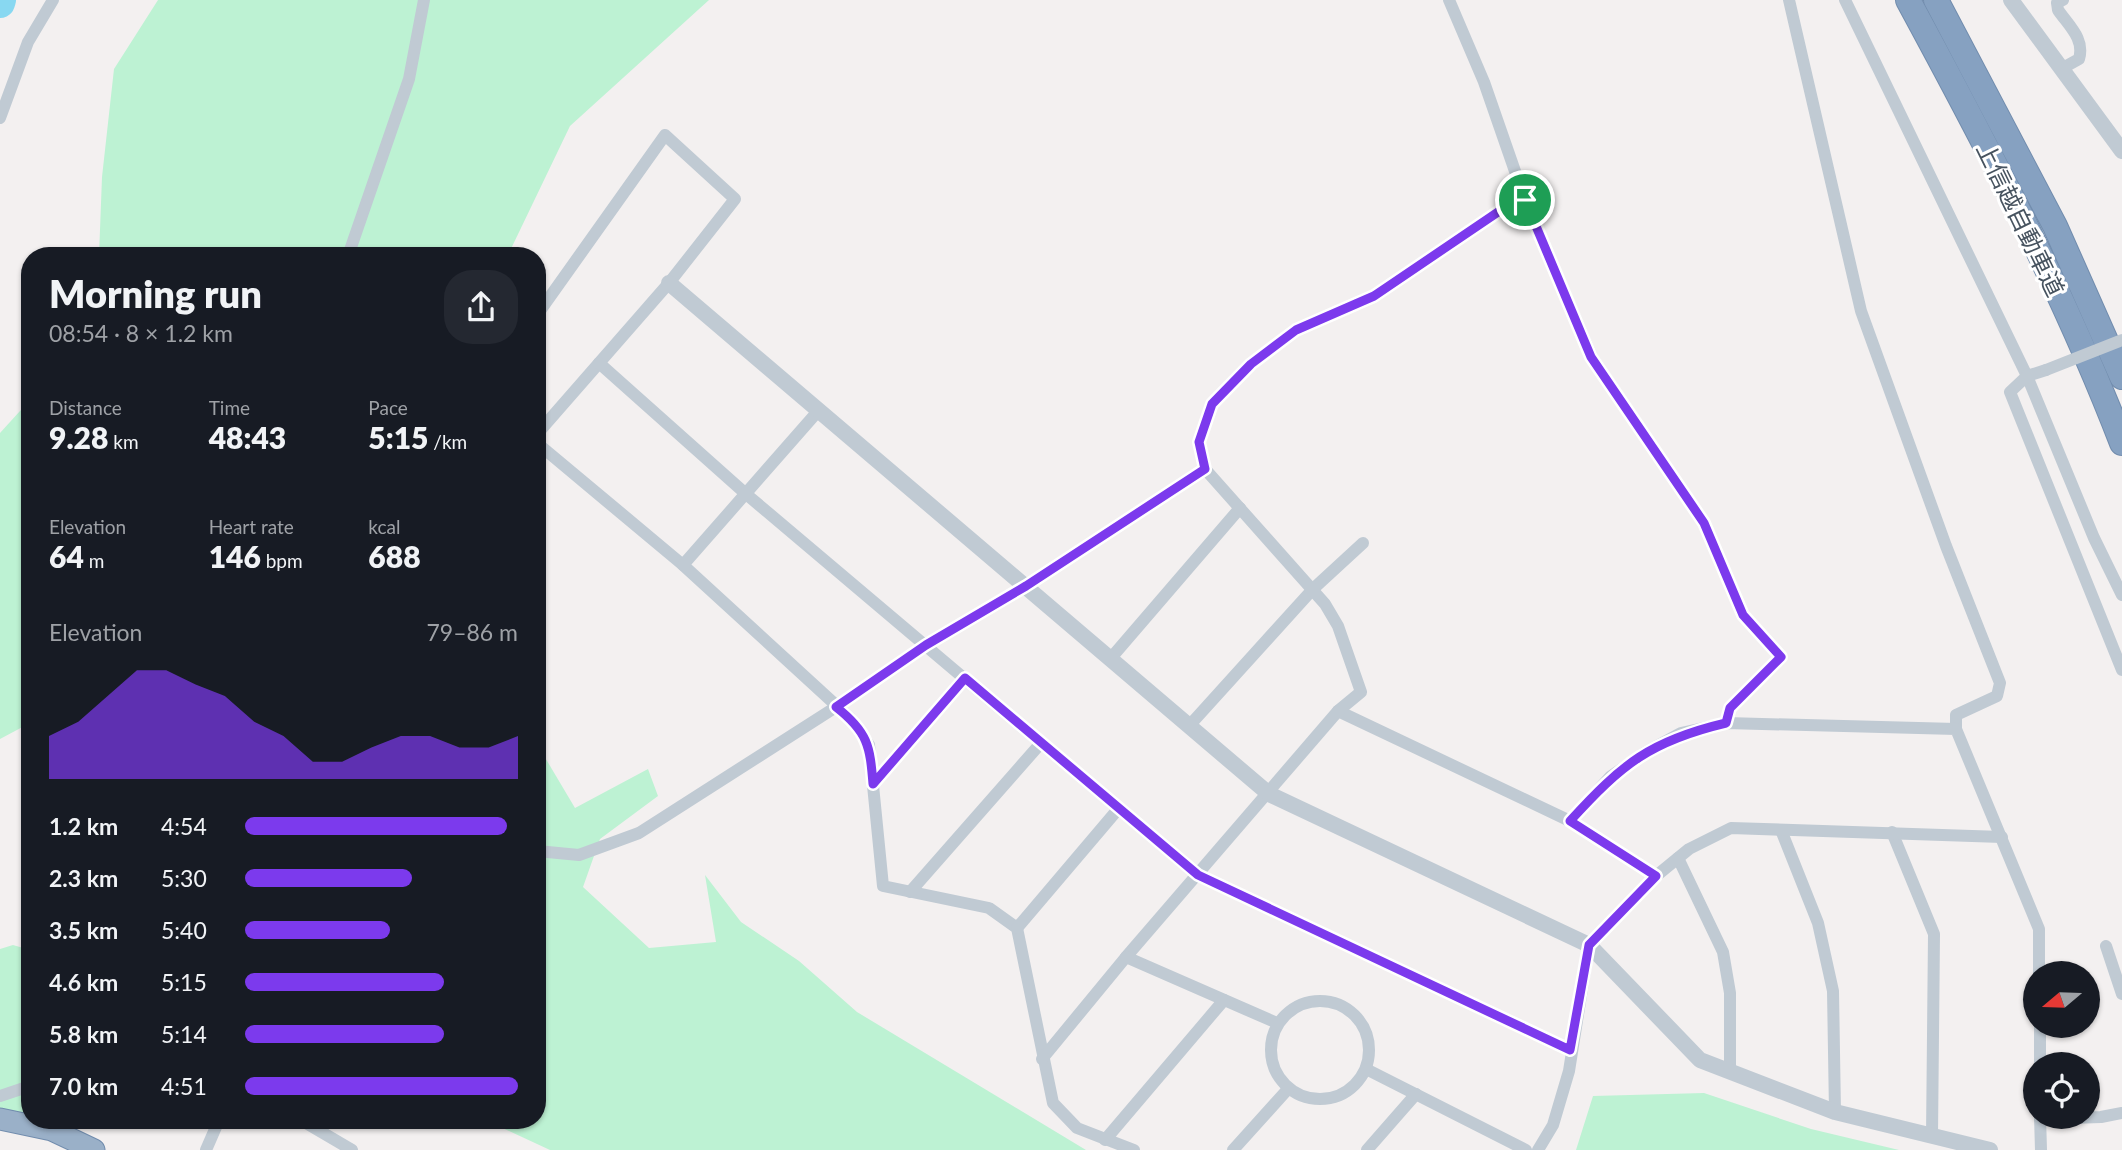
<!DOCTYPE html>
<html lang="en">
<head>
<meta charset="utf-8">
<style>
  :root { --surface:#171b24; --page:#242831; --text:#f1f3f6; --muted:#9ea1a6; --accent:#7c3aed }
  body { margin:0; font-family:Lato,"Noto Sans JP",sans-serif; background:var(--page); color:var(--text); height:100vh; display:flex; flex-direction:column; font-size:26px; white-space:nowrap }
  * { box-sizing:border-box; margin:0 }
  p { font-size:23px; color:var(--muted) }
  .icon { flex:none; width:38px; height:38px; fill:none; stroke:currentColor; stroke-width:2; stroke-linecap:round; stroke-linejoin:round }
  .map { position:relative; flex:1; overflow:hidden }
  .drawer { position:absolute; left:21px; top:247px; width:525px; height:882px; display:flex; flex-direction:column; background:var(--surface); border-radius:28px; box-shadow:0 2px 5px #0004 }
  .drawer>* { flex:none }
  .needle { width:46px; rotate:251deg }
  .controls { position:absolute; left:2023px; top:961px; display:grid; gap:14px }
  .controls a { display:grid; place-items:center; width:77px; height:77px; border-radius:50%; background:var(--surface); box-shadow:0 2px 5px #0004; font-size:35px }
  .pin { position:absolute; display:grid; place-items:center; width:60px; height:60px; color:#fff; margin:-30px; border:4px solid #fff; border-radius:50%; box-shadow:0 2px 7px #0007 }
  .round { display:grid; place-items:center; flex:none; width:74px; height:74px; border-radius:28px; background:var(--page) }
  .overview { display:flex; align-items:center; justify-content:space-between; height:119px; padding:0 28px }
  h1 { font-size:38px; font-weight:800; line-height:52px }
  .figures { display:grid; grid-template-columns:repeat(3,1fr); gap:10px; height:119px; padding:7px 28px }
  .figures div { display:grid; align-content:center }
  .figures b { font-size:30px; font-weight:800 }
  .figures small { font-size:19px; font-weight:400 }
  .figures p { font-size:19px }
  .chart { height:196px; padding:14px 28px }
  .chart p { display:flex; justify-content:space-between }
  .chart svg { width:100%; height:126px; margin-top:7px; fill:var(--accent); opacity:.7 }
  ul { padding:0 28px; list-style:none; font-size:23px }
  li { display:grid; grid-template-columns:112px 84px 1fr; align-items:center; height:52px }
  li i { height:18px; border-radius:9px; background:var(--accent) }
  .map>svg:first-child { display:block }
</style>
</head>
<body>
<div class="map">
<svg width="2122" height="1150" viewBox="0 0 2122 1150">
  <rect width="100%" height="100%" fill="#f3f0f0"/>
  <!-- green -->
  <g fill="#bdf2d3">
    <path d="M158,0H709L570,126L508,255L99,256L102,177L114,69Z"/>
    <path d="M30,400V723L0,739V433Z"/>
    <path d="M537,744L575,808L648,769L658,796L600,839L583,887L649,948L716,942L705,875L741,922L799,961L857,1012L1086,1150H550L485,1120H537Z"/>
    <path d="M13,945L30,950V1116L0,1109V949Z"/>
    <path d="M1704,1093L1811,1129L1899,1150H1576L1593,1096Z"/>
  </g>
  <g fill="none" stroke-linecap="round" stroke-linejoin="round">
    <!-- river -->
    <path stroke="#88d8f1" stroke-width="30" d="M0,3L1,0"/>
    <!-- trunk casing -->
    <g stroke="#718cad" stroke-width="23">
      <path id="trunk" d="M0,1119L52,1130L94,1150"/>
    </g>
    <!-- motorway casing -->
    <g stroke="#718cad" stroke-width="26">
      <g id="motorway">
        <path d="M1908,0C1986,144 2063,290 2122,443"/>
        <path d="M1936,0L2055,226L2122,377"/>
      </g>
    </g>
    <!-- minor -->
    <g stroke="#c0cad3" stroke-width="12">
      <path d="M1449,0L1484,82L1525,200L1592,357L1704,523L1743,615L1781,658L1730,708L1726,723"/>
      <path d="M1789,0L1861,311L1946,546L2000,683L1997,696L1956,715V729"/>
      <path d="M1845,0L2027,376L2094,538L2122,595"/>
      <path d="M2061,69L2079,59C2085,39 2069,26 2058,10L2057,3L2063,0"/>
      <path d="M0,118L28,42L53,0"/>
      <path d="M348,256L409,79L424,0"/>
      <path d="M537,315L665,135L735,199L669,283L537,434"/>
      <path d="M599,363L746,494L1197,875L1570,1050"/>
      <path d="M2046,370L2027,376L2010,392L2122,670"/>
      <path d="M537,443L683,565L850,718L869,745L883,886L989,908L1017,928L1053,1103L1077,1128L1134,1150"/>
      <path d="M1205,469L1199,442L1212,404L1251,364L1296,330L1374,296L1501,210L1525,200"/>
      <path d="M683,565L819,410"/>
      <path d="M1111,658L1240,508"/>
      <path d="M1338,711L1570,821L1656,876"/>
      <path d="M1189,726L1313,589L1363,543"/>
      <path d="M873,784L965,678"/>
      <path d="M1570,821L1610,777L1646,752L1681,733L1726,723L1956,729L2039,929V973"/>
      <path d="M1781,830L1818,923L1833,991L1835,1112"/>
      <path d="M1892,832L1934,934L1932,1136"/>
      <path d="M537,851L579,855L639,833L836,707L926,645L1026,586L1205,469L1325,604L1338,626L1361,692L1338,711L1126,957L1042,1059"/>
      <path d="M1678,858L1723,952L1730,993V1071"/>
      <path d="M910,892L1041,743"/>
      <path d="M1017,928L1119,808"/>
      <path d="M2106,946L2122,994"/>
      <path d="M1126,957L1277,1023"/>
      <circle cx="1320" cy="1050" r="49"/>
      <path d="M2040,1026V1064"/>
      <path d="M1366,1069L1526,1150"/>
      <path d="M0,1096L30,1086"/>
      <path d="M2040,1116L2041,1150"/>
      <path d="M2040,1119L2101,1117L2122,1113"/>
      <path d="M301,1120L352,1150"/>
      <path d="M1105,1140L1224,1000"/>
      <path d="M206,1150L219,1120"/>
      <path d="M1233,1150L1288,1089"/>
      <path d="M1367,1150L1416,1094"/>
      <path d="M1538,1150L1553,1125L1569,1071L1589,945L1656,876L1689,849L1731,828L2002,837"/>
    </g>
    <!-- tertiary -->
    <g stroke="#c0cad3" stroke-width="16">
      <path d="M2011,0L2122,151"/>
      <path d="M669,283L1269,794L1589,945L1700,1060L1835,1112L1990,1150"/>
    </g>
    <!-- trunk -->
    <use href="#trunk" stroke="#9ab0c8" stroke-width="21"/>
    <!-- motorway -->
    <use href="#motorway" stroke="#86a1c1" stroke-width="24"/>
    <!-- minor-bridge -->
    <path stroke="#c0cad3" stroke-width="12" d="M2046,370L2122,340"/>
  </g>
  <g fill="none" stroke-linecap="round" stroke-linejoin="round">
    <!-- route casing -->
    <g stroke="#fff" stroke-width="14">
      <path id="route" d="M1525,200L1591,357L1704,523L1743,615L1781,657L1730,708L1726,723C1650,741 1622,764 1570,821L1656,876L1589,945L1570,1050L1198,875L965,678L873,784C870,746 868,732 836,707L926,645L1026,586L1205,469L1199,442L1212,404L1251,364L1296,330L1374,296L1501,210Z"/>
    </g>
    <!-- route -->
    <use href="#route" stroke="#7c3aed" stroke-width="9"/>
  </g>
  <g text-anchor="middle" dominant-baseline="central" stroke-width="6" stroke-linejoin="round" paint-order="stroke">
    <!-- street labels -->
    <g font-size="24" fill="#47535f" stroke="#fff">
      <text transform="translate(2021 219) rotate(64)">上信越自動車道</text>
    </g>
  </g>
</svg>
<div class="controls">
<a><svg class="needle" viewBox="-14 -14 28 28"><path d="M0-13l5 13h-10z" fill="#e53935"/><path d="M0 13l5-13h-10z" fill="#9ea1a6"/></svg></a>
<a><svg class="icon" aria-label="locate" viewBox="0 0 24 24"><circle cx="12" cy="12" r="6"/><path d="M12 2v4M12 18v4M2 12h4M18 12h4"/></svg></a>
</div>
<div class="pin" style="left:1525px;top:200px;background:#1e9e55"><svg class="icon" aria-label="arrive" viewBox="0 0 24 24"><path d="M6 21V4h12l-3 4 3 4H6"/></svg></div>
<section class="drawer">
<div class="overview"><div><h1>Morning run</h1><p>08:54 · 8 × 1.2 km</p></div><a class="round"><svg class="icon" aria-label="share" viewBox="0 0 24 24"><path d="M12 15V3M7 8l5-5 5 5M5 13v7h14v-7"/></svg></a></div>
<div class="figures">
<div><p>Distance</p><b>9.28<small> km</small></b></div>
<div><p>Time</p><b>48:43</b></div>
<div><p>Pace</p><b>5:15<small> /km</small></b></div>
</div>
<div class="figures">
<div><p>Elevation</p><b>64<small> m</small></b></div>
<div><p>Heart rate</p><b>146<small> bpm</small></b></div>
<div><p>kcal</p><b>688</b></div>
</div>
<div class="chart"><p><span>Elevation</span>79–86 m</p>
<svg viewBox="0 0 160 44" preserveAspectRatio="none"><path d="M0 44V29L10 24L20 15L30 6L40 6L50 11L60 15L70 24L80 29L90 38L100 38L110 33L120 29L130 29L140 33L150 33L160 29V44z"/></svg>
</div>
<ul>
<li><b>1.2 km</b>4:54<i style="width:96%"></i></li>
<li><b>2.3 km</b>5:30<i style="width:61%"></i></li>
<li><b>3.5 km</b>5:40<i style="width:53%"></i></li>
<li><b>4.6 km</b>5:15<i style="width:73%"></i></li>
<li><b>5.8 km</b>5:14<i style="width:73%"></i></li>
<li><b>7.0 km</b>4:51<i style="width:100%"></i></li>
</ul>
</section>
</div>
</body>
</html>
